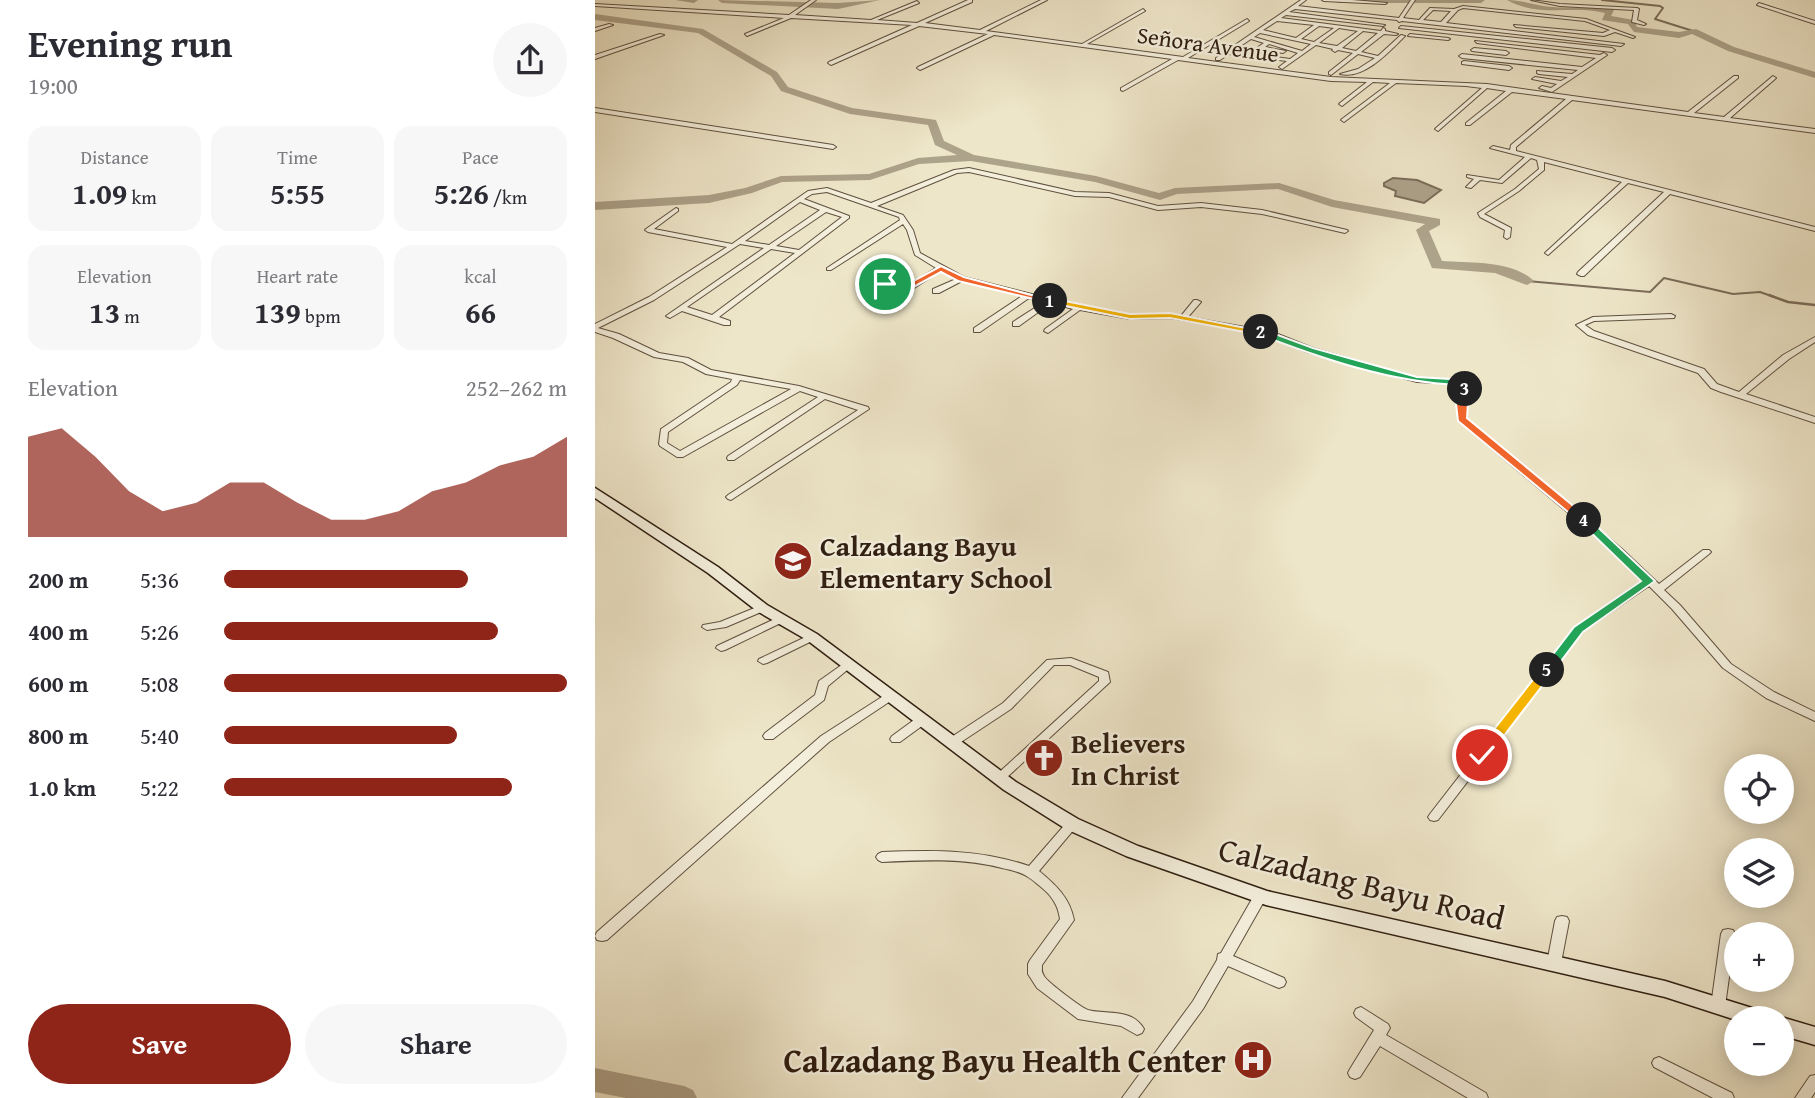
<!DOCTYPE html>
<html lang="en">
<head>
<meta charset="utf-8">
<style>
  :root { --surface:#fff; --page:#f7f7f7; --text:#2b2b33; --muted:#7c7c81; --accent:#8f2418 }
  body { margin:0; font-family:"Gentium Book Plus",serif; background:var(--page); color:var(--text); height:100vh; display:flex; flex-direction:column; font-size:26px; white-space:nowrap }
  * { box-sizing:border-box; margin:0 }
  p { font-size:23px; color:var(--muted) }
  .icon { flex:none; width:38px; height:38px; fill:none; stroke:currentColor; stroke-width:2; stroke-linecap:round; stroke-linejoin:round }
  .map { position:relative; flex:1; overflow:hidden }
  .drawer { display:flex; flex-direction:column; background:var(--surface); width:595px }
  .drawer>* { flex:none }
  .buttons { position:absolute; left:1129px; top:754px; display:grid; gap:14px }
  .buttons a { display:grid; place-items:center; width:70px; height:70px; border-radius:50%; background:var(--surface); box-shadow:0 4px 18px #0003; font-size:35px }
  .pin { position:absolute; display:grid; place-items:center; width:60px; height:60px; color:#fff; margin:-30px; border:4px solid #fff; border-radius:50%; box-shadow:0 2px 7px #0007 }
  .km { position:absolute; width:35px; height:35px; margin:-18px; border-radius:50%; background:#222; color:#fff; font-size:19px; line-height:35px; text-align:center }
  .round { display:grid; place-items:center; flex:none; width:74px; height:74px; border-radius:37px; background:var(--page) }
  .summary { display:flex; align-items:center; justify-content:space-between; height:119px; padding:0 28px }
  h1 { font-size:38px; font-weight:700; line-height:52px }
  .figures { display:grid; grid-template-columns:repeat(3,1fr); gap:10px; height:119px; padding:7px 28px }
  .figures div { display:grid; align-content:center; border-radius:18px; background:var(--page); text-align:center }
  .figures b { font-size:30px; font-weight:700 }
  .figures small { font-size:19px; font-weight:400 }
  .figures p { font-size:19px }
  .chart { height:196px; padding:14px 28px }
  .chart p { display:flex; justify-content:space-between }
  .chart svg { width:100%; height:126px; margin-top:7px; fill:var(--accent); opacity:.7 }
  .primary-button { display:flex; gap:14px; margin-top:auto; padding:14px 28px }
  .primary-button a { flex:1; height:80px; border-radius:42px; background:var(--accent); color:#fff; font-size:28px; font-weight:700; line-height:80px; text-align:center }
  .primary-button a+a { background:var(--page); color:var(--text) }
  ul { padding:0 28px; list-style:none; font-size:23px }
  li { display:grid; grid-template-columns:112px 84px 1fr; align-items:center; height:52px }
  li i { height:18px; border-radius:9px; background:var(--accent) }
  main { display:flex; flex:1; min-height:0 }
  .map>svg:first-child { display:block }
</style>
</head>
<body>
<main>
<section class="drawer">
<div class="summary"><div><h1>Evening run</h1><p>19:00</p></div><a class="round"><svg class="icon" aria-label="share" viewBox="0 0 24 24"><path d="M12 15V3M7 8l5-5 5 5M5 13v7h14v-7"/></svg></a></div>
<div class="figures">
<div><p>Distance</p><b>1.09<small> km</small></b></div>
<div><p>Time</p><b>5:55</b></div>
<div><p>Pace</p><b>5:26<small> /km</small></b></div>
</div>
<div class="figures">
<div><p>Elevation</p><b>13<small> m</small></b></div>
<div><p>Heart rate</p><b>139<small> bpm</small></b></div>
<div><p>kcal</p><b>66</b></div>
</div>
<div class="chart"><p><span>Elevation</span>252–262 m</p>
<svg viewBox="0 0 160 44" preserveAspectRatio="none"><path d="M0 44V9L10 6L20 16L30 28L40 35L50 32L60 25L70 25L80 32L90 38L100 38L110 35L120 28L130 25L140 19L150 16L160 9V44z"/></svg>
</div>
<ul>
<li><b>200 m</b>5:36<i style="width:71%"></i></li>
<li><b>400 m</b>5:26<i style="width:80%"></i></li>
<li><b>600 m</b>5:08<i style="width:100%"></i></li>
<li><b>800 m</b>5:40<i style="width:68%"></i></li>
<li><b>1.0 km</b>5:22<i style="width:84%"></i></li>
</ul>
<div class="primary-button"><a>Save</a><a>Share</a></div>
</section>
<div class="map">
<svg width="1220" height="1098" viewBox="0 0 1220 1098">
  <rect width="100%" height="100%" fill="#eee6c9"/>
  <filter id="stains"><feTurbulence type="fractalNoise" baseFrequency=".00286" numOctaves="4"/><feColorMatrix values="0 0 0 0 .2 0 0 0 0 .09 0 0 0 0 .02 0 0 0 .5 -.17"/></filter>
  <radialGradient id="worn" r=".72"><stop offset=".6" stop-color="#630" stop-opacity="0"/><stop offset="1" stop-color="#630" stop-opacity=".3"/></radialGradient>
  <!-- water -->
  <path fill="#ada28a" stroke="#7b6d5a" stroke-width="2" d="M798,178L822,180L846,190L829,203L800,196L801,191L789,186V183Z"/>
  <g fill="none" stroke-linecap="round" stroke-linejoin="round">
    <!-- stream-far1 -->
    <g stroke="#7b6d5a" stroke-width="2">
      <path d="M1007,0L1065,6L1068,8L1060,19L1098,31"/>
      <path d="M932,281L1055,292L1069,278L1138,294L1165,292L1179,297"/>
    </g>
    <!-- stream -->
    <path stroke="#7b6d5a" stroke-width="2.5" d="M1174,295L1193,302L1220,305"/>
    <!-- river -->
    <g fill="#ada28a" fill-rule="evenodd">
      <path d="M80,0H103L99,3Z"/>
      <path d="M123,0L243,3L285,0L243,9L127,3Z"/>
      <path d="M739,0H890L886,3H743Z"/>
      <path d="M912,0C928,0 941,6 957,7C978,9 997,5 1019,10L1016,16L1039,20L1042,27L1084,32L1101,29L1139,47L1220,72V78L1133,51L1097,34L1084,38L1039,32L1033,24L1007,20L1010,13C978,5 944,18 912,0Z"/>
      <path d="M0,14L108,29L182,72L193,87L257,108L341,120L349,141L379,155L501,176L564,193L580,188L684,183L739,200L845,219V225L834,231L847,261C875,263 917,260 939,281L932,285L900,273L837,268L821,230L830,224L737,207L683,189L582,194L565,200L500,182L376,161L324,164L275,180L187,182L157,193L114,203L0,210V202L114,195L150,188L186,176L274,174L323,158L362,155L340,145L333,125L255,114L186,91L176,76L103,33L0,20Z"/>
      <path d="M0,1068L89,1086L98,1090L102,1098H31L0,1092Z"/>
    </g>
    <!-- street casing -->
    <g stroke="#5f503f" stroke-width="2">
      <g id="street">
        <path d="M216,0H221L200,15L276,20L322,1L324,3L282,20L322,23L373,0H377V2L330,23L385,30L446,0H452L391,31L487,44L548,9L550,11L492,44L588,57L652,19L654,21L593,58L736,77L892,84L1093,112L1139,76H1143V78L1099,113L1129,117L1178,76L1181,78L1180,79L1135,118L1220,129V133L977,100L921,147V151L1220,227V231L1075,194L989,276H986L982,274L983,272L1069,192L1033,183L953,255L950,253L951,252L1027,182L949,162V170L924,191L889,214L916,228L915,237L912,239L909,237L910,230L885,217L883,213L920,189L944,169L942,160L936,158L907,183L885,180L876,188L871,187L879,179L872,177V175L904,180L930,157L895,148L898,146L915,150L916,145L971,99L917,92L875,125H871V123L911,91L892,88L843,131L840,129L841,128L887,88L871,86L801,83L749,122L746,120L747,119L795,83L778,82L747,106L744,104L745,103L772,82L736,81L583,60L528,91L526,90V88L577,59L399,35L325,70L322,68L323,67L393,34L324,26L236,65L233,63L234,62L317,25L196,18L152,36L150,34L189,18L0,6V4L194,15Z"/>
        <path d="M706,0H711L703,6L804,18L816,0H820L808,18L824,20L835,8L859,9L868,6L991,19L1040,37L1038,38L1020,32L1009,36L921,27L919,25L1008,33L1015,30L990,21L868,8L863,10L851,23L1029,44L1026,46L807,21L804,22L802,20L700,9L694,12L790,25L788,26L691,15L686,18L786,31L788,28L790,29V31L803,34L801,35L789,34L766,52L783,56L806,35L810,36C795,51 769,80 745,74L763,69L780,58L763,54L736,75L734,74V72L758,53L743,50L740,52L737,50L738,49L721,45L687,69L684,67L692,61L634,54L625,60H621V58ZM838,10L856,11L846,22L828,20ZM682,21L719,25L701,38L668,30ZM724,26L739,28L719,42L706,39ZM744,28L763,31L742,46L724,43ZM768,31L783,33L761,51L747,48ZM665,33L716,44L707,51L659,37ZM656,39L669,43L663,47V49L688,53L691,51L670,47L674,44L703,53L695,59L638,51Z"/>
        <path d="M727,0H757L792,3L790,4L729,1Z"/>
        <path d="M936,0L965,4L1042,8L1044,9L1042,20L1051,24L1049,25L1037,22L1039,10L965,6Z"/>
        <path d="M1164,3L1220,21V24L1162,5Z"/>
        <path d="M14,24L18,25L0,31V28Z"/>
        <path d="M806,26L1017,48L1020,50L1017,52L804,28Z"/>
        <path d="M65,34L69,35L0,59V55Z"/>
        <path d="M815,34L853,38L855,39L853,40L813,36Z"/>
        <path d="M880,41L1005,55L1009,53L1012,55L957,92L944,88L947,86L956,88L962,84L937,79L940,77L966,81L973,77L944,74L942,73V71L977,74L983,70L867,58L864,56L867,54L987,67L1001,58L882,43Z"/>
        <path d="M879,48L911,51L914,53L911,55L877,51L876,50Z"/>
        <path d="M869,61L914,66L917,68L914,70L867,64V62Z"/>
        <path d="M0,108L238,145L241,147L238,149L0,112Z"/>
        <path d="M374,168L480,192L514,193L563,206L606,203L667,210L752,230L753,231L750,233L667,214L606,207L563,210L514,197L480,196L374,172L362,173L282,206L308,215L318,230L325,253L369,277L484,306L535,315L575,314L586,316L599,300H602L606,302L593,317L678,332L718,348L822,378L871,380V418L1027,549L1064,584L1108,550H1114L1116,552L1114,554L1069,590L1085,605L1136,664L1179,692L1220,712V721L1171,698L1128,668L1077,609L1054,586L988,631L843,820L839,821L835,820L833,817L835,814L980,627L1048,580L1021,553L864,421L863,419L864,384L822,382L712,352L673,336L636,328L575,318L535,319L485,310L453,333L449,331L450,329L478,309L456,303L424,326H418V322L449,302L434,298L385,332H379V328L427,296L367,281L344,293H338V289L361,279L346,271L316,290L287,286V282H290L312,286L341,268L320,255L312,230L308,224L236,270H232V268L305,220L304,217L232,192L217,194L209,199L254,216V218L124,317L135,321V325H129L87,311L75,318L71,316L169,248L145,244L59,300L3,328L24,334L64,353L93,358L116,370L204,386L273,407L274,409L136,500L133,499L131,497L133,495L263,410L230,399L139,460H133L132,458L133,456L223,397L205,391L88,457H82L65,446L64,444L66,429L136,382L137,379L111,374L88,362L59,357L18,338L0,332V324L54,297L132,247L53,232L50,230L51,229L81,208L83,209V211L59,229L137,244L213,191L232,188L276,203L359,170ZM205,202L225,210L174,245L150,241ZM231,212L247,217L204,250L181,246ZM176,249L200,253L117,315L92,307ZM145,380L196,389L85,451L72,443L73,432L142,385Z"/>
        <path d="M1076,314L1080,316L1079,318L999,321L990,325L999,331L1109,369L1122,384L1144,392L1188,355L1220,337V342L1194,359L1151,394L1220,417V423L1126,392L1116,388L1103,373L993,335L981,325L998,317Z"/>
        <path d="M167,605L171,606L172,608L171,610L131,627L112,630L107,627L108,625L125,622Z"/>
        <path d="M186,616L191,619L190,621L130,650L126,651L121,648L122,646Z"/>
        <path d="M217,634L222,637L221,639L172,663L168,664L163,661L164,659Z"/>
        <path d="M476,658L513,672L515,682L409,780L405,781L401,780L399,777L504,681V677L475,665H459L416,709L363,744H355L353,741L355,738L408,703L452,660Z"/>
        <path d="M252,663L256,664L257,666L233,686L229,700L178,739H170L168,736L170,733L220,695L224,681L248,664Z"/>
        <path d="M293,693L297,694L298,697L297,700L234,742L12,940L7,941L2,940L0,936L2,932L226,736Z"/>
        <path d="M327,716L331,717L333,720L331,723L305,742H297L295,739L297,736L323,717Z"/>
        <path d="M477,819L481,821L483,824L481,827L444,871C461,885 475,898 479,920L447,965C447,971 446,971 449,976C452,982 487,1008 493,1010C513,1015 537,1008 549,1029L547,1033L542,1035L526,1026L483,1019L442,988L433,974V964L435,960L465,919C463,905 457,896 446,887C442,884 438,880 433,877C426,872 416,870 407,868C368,858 327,860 287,862L283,860L281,857L283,854L287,852C337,850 385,849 434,866L473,821Z"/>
        <path d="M666,891L671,892L672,896L638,956L689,978L691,982L689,986L684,988L679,986L633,966L608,1009L543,1098H527L598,1001L622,960L623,954L626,953L661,892Z"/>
        <path d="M967,916L972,917L974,921L966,963L964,967L959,968L954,967L952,963L960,921L962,917Z"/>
        <path d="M1133,929L1138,930L1140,934L1130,1006L1128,1010L1123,1012L1118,1010L1116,1006L1126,934L1128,930Z"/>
        <path d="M766,1007L793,1024L795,1028L791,1035L891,1093L893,1098H873L785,1046L765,1077L760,1079L755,1077L753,1073L755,1069L779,1030L761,1017L759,1013L761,1009Z"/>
        <path d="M1064,1057L1137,1093L1139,1098H1118L1059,1067L1057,1063L1059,1059Z"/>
        <path d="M1220,1075V1092L1216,1098H1200L1215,1076Z"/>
      </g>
    </g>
    <!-- secondary casing -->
    <g stroke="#2f1e11" stroke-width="3">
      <g id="secondary">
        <path d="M0,488L123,567L172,605L222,634L421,782L483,819L543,846L672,891L1070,981L1170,1012L1173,1018L1141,1020L1070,997L671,905L531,856L471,829L409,790L212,640L162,611L113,573L0,498Z"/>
        <path d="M1186,1017L1220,1027V1045L1186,1035V1018H1183Z"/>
      </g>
    </g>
    <!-- street -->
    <use href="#street" fill="#f4efdc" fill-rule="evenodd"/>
    <!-- secondary -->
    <use href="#secondary" fill="#f4efdc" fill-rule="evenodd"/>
  </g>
  <!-- split-1 -->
  <path fill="#f0652b" stroke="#fff" stroke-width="2" d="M346,266L369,277L459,301L455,303L363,281L346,272L313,290L285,284L290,281L311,285Z"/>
  <!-- split-2 -->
  <path fill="#f5b400" stroke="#fff" stroke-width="2" d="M455,298L535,314L575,313L671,332L666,335L575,318L535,319L451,302Z"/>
  <!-- split-3 -->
  <path fill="#22a559" stroke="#fff" stroke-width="2" d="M666,329L718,348L822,377L872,380L874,389L870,392L864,385C795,382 728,359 663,334Z"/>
  <!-- split-4 -->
  <path fill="#f0652b" stroke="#fff" stroke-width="2" d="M870,386L874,389L872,418L993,518V522H985L863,421L861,404L865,389Z"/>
  <!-- split-5 -->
  <path fill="#22a559" stroke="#fff" stroke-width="2" d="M985,518H993L1060,581L988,632L957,673L952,674L946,670L979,627L1046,581L985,522Z"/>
  <!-- split-6 -->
  <path fill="#f5b400" stroke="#fff" stroke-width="2" d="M952,666L958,670L957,673L892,758H882V751L948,667Z"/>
  <!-- icons -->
  <defs>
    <g id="school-disc" transform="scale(2.0125)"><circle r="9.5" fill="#8f2418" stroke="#f4efdc"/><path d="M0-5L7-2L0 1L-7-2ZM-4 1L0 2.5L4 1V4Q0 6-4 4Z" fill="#fff"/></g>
    <g id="church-disc" transform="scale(2.0125)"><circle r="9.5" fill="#8f2418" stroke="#f4efdc"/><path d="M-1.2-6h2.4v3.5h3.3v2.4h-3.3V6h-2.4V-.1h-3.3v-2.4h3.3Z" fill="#fff"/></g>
    <g id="hospital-disc" transform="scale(2.0125)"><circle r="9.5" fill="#8f2418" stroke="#f4efdc"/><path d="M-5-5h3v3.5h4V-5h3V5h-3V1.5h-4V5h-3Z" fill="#fff"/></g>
  </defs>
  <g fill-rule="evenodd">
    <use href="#school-disc" x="198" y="561"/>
    <use href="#church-disc" x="449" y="758"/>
    <use href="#hospital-disc" x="658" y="1060"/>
  </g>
  <g text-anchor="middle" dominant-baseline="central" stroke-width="5" stroke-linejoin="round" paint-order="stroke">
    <!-- far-street labels -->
    <g font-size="23" fill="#2f1e11" stroke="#f4efdc">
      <text transform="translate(613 44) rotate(8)">Señora Avenue</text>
    </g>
    <!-- poi labels -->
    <g font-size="28" font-weight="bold" fill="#2f1e11" stroke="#f4efdc" text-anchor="start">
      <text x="225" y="545">Calzadang Bayu<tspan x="225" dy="32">Elementary School</tspan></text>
      <text x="476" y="742">Believers<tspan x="476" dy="32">In Christ</tspan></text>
    </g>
    <!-- near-street labels -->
    <g font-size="33" fill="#2f1e11" stroke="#f4efdc">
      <text transform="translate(767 883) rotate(14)">Calzadang Bayu Road</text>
    </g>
    <!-- near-poi labels -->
    <g font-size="33" font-weight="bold" fill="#2f1e11" stroke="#f4efdc" text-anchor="end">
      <text x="631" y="1060">Calzadang Bayu Health Center</text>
    </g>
  </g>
  <rect width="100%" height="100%" filter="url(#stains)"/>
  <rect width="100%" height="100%" fill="url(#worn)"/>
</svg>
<div class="buttons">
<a><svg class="icon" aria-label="locate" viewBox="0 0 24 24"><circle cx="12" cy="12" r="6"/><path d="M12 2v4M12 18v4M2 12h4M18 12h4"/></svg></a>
<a><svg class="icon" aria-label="layers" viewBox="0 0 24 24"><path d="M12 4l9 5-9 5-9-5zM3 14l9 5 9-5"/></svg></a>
<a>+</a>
<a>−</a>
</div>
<div class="pin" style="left:290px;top:284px;background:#1e9e55"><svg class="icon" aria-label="arrive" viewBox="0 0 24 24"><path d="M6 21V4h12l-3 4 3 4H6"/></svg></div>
<div class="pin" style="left:887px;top:755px;background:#d93025"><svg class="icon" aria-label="check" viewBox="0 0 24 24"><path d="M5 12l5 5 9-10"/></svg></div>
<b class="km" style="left:455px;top:301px">1</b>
<b class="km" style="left:666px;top:332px">2</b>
<b class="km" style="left:870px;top:389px">3</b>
<b class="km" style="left:989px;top:520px">4</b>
<b class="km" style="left:952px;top:670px">5</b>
</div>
</main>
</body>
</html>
